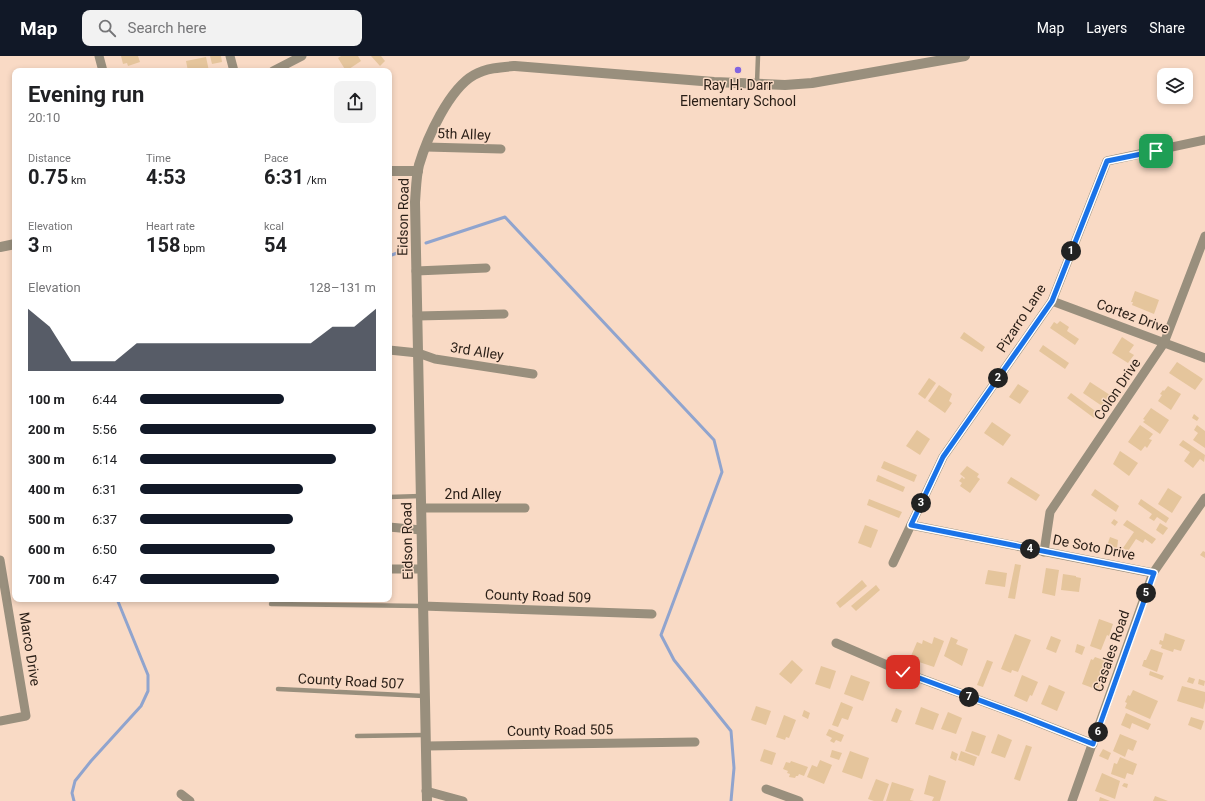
<!DOCTYPE html>
<html lang="en">
<head>
<meta charset="utf-8">
<style>
  :root { --surface:#fff; --page:#f2f2f2; --text:#202124; --muted:#757577; --accent:#111827 }
  body { margin:0; font-family:Roboto,sans-serif; background:var(--page); color:var(--text); height:100vh; display:flex; flex-direction:column; font-size:15px; white-space:nowrap }
  * { box-sizing:border-box; margin:0 }
  p { font-size:13px; color:var(--muted) }
  .icon { flex:none; width:22px; height:22px; fill:none; stroke:currentColor; stroke-width:2; stroke-linecap:round; stroke-linejoin:round }
  .map { position:relative; flex:1; overflow:hidden }
  .drawer { position:absolute; left:12px; top:12px; width:380px; height:534px; display:flex; flex-direction:column; background:var(--surface); border-radius:8px; box-shadow:0 2px 6px #0003 }
  .drawer>* { flex:none }
  .buttons { position:absolute; left:1157px; top:12px; display:grid; gap:8px }
  .buttons a { display:grid; place-items:center; width:36px; height:36px; border-radius:8px; background:var(--surface); box-shadow:0 2px 6px #0003; font-size:20px }
  .pin { position:absolute; display:grid; place-items:center; width:34px; height:34px; color:#fff; margin:-17px; border-radius:8px; box-shadow:0 2px 6px #0006 }
  .km { position:absolute; width:20px; height:20px; margin:-10px; border-radius:50%; background:#222; color:#fff; font-size:11px; line-height:20px; text-align:center }
  .round { display:grid; place-items:center; flex:none; width:42px; height:42px; border-radius:8px; background:var(--page) }
  .headline { display:flex; align-items:center; justify-content:space-between; height:68px; padding:0 16px }
  h1 { font-size:22px; font-weight:700; line-height:30px }
  .figures { display:grid; grid-template-columns:repeat(3,1fr); gap:6px; height:68px; padding:4px 16px }
  .figures div { display:grid; align-content:center }
  .figures b { font-size:20px; font-weight:700 }
  .figures small { font-size:11px; font-weight:400 }
  .figures p { font-size:11px }
  .chart { height:112px; padding:8px 16px }
  .chart p { display:flex; justify-content:space-between }
  .chart svg { width:100%; height:72px; margin-top:4px; fill:var(--accent); opacity:.7 }
  ul { padding:0 16px; list-style:none; font-size:13px }
  li { display:grid; grid-template-columns:64px 48px 1fr; align-items:center; height:30px }
  li i { height:10px; border-radius:5px; background:var(--accent) }
  header { display:flex; align-items:center; gap:24px; box-sizing:border-box; height:56px; padding:0 20px; background:var(--accent); color:#fff }
  header strong { font-size:19px }
  nav { display:flex; gap:22px; margin-inline-start:auto; font-size:14px }
  .search { width:280px; height:36px; background:var(--page); display:flex; align-items:center; gap:10px; box-sizing:border-box; padding:0 14px; border-radius:8px; color:var(--muted); font-size:15px }
  .map>svg:first-child { display:block }
</style>
</head>
<body>
<header>
<strong>Map</strong>
<div class="search"><svg class="icon" aria-label="search" viewBox="0 0 24 24"><circle cx="10" cy="10" r="6"/><path d="M15 15l6 6"/></svg>Search here</div>
<nav><a>Map</a><a>Layers</a><a>Share</a></nav>
</header>
<div class="map">
<svg width="1205" height="745" viewBox="0 0 1205 745">
  <rect width="100%" height="100%" fill="#f9dac5"/>
  <g fill="none" stroke-linecap="round" stroke-linejoin="round">
    <!-- stream -->
    <g stroke="#90a4ce" stroke-width="3">
      <path d="M426,187L505,161L714,384L722,416L661,579L674,604L731,675L734,712L731,745"/>
      <path d="M389,200L400,196"/>
      <path d="M74,745L72,737L75,725L91,705L141,650L148,635V619L117,543"/>
    </g>
  </g>
  <!-- building -->
  <g fill="#e5c59c">
    <path d="M121,0H138L140,6L128,10L127,7L123,8Z"/>
    <path d="M210,0H221L222,6L212,8Z"/>
    <path d="M341,0H358L361,5L346,15L338,2Z"/>
    <path d="M371,0H381L385,5L380,10Z"/>
    <path d="M206,1L209,15H188L186,5Z"/>
    <path d="M1135,235L1159,244L1154,258L1132,249L1133,246H1131Z"/>
    <path d="M1060,265L1069,271L1067,275L1079,283L1075,289L1050,272L1054,266L1057,268Z"/>
    <path d="M964,276L985,291L982,296L960,282Z"/>
    <path d="M1122,281L1134,289L1129,296L1134,299L1128,307L1112,297Z"/>
    <path d="M1043,289L1069,307L1065,313L1039,295Z"/>
    <path d="M1177,306L1203,323L1195,334L1169,317Z"/>
    <path d="M929,322L936,327L925,343L918,338Z"/>
    <path d="M1090,326L1110,339L1102,350L1083,337Z"/>
    <path d="M1018,328L1029,335L1020,348L1009,341Z"/>
    <path d="M939,329L952,338L949,345L952,347L945,357L928,345Z"/>
    <path d="M1168,330L1181,338L1171,354L1158,345L1162,339L1160,338L1163,334L1164,335Z"/>
    <path d="M1071,337L1098,357L1094,362L1067,342Z"/>
    <path d="M1151,352L1169,364L1160,378L1143,366L1145,364L1143,363Z"/>
    <path d="M1194,358L1199,362L1197,365L1192,362Z"/>
    <path d="M992,366L1011,379L1003,390L984,377Z"/>
    <path d="M1140,369L1153,378L1149,383L1152,384L1147,392L1145,390L1141,395L1128,386Z"/>
    <path d="M1197,369L1205,375V392L1193,384L1198,377L1194,374Z"/>
    <path d="M917,374L930,383L920,399L906,390Z"/>
    <path d="M1183,384L1205,399L1204,406L1200,403L1193,412L1184,405L1190,396L1179,389Z"/>
    <path d="M1120,395L1138,407L1129,420L1113,408Z"/>
    <path d="M884,405L917,419L914,426L881,412Z"/>
    <path d="M967,410L979,418L977,421L980,423L970,437L960,430L962,427L959,425L962,421L964,423L965,422L960,418Z"/>
    <path d="M878,419L905,431L903,436L876,425Z"/>
    <path d="M1011,421L1040,439L1036,445L1007,427Z"/>
    <path d="M1168,432L1182,441L1172,457L1158,448Z"/>
    <path d="M1095,433L1119,450L1116,456L1091,439Z"/>
    <path d="M869,443L902,456L899,462L867,449Z"/>
    <path d="M1141,443L1169,462L1166,467L1157,461L1154,465L1149,462L1152,458L1138,448Z"/>
    <path d="M1114,463L1118,466L1115,470L1111,467Z"/>
    <path d="M1127,464L1156,483L1152,488L1145,483L1143,487L1136,483L1128,495L1123,492L1134,476L1123,469Z"/>
    <path d="M1160,467L1168,472L1163,479L1156,474Z"/>
    <path d="M865,469L878,474L871,492L858,487Z"/>
    <path d="M1110,481L1118,484L1117,493L1107,490Z"/>
    <path d="M1203,495L1205,496V502L1200,499Z"/>
    <path d="M1015,508L1021,509L1015,543L1008,542Z"/>
    <path d="M1046,512L1059,514L1055,540L1042,537Z"/>
    <path d="M988,514L1007,517L1005,531L985,528Z"/>
    <path d="M1063,518L1076,520V521L1081,522L1079,536L1061,534Z"/>
    <path d="M862,524L867,530L840,552L836,547Z"/>
    <path d="M876,529L880,534L856,555L851,550Z"/>
    <path d="M1099,563L1113,568L1109,580L1107,579L1101,594L1090,590Z"/>
    <path d="M1165,577L1185,584L1181,595L1174,593L1173,596L1161,592L1162,589L1159,588L1160,584L1163,585Z"/>
    <path d="M1015,578L1031,584L1018,616L1012,614L1011,617L1001,613Z"/>
    <path d="M1051,580L1061,584L1056,597L1046,593Z"/>
    <path d="M934,581L944,585L934,611L919,606L920,604L911,600L917,586L922,588L923,584L932,588Z"/>
    <path d="M951,581L958,584L956,588L968,593L962,610L944,600Z"/>
    <path d="M1077,588L1085,591L1082,599L1075,596Z"/>
    <path d="M1151,593L1163,597L1157,616L1142,610L1144,604H1146Z"/>
    <path d="M1095,601L1106,605L1104,608L1107,609L1098,634L1082,628L1091,603L1093,604Z"/>
    <path d="M792,604L803,614L791,628L779,618Z"/>
    <path d="M987,604L993,606L983,631L977,629Z"/>
    <path d="M821,610L836,615L830,633L815,628Z"/>
    <path d="M1150,615L1164,620L1162,624L1149,619Z"/>
    <path d="M851,619L870,626L863,645L844,638Z"/>
    <path d="M1022,619L1038,626L1032,640L1030,639L1027,646L1014,640Z"/>
    <path d="M1189,621L1195,623L1193,628L1187,626Z"/>
    <path d="M1199,623L1205,625L1204,630L1198,628Z"/>
    <path d="M1049,629L1065,636L1057,655L1041,648Z"/>
    <path d="M1182,630L1205,636V645L1203,653L1177,645Z"/>
    <path d="M1133,634L1158,645L1150,663L1125,652L1127,647L1125,646L1128,639L1130,640Z"/>
    <path d="M841,646L853,651L848,664L842,662L838,671L832,669Z"/>
    <path d="M756,650L771,655L766,669L751,664Z"/>
    <path d="M921,651L939,658L933,674L915,668Z"/>
    <path d="M896,652L902,655L897,667L891,665Z"/>
    <path d="M804,654L810,657L808,663L802,660Z"/>
    <path d="M948,656L962,662L956,678L941,673Z"/>
    <path d="M1126,657L1151,668L1148,674L1132,667L1130,673L1121,669Z"/>
    <path d="M784,659L796,664L789,682L786,681L785,684L776,681Z"/>
    <path d="M1191,661L1204,665L1201,674L1188,669Z"/>
    <path d="M829,673L844,679L841,686L836,684L834,687L830,685L832,682L826,679Z"/>
    <path d="M972,675L986,680L979,700L965,695Z"/>
    <path d="M998,678L1012,684L1005,702L991,697Z"/>
    <path d="M1120,678L1137,685L1133,695L1128,693L1125,701L1113,695Z"/>
    <path d="M1026,689L1032,691L1020,725L1014,723Z"/>
    <path d="M764,693L776,697L772,709L760,705Z"/>
    <path d="M1103,693L1111,697L1108,704L1099,700Z"/>
    <path d="M832,694L842,697L839,704L830,701Z"/>
    <path d="M850,695L869,702L862,723L842,716Z"/>
    <path d="M952,695L958,698L956,705L950,702Z"/>
    <path d="M961,695L977,701L974,710L958,704Z"/>
    <path d="M1120,701L1137,708L1133,719L1127,717L1125,723L1111,718L1114,707L1117,708Z"/>
    <path d="M820,704L832,709L824,728L807,721L812,709L817,711Z"/>
    <path d="M791,705L808,711L804,720L799,718L798,720H796L795,722L789,721L790,718L787,717L788,715L783,713L786,706L790,707Z"/>
    <path d="M1102,717L1120,725L1115,743L1095,735Z"/>
    <path d="M929,719L946,725L940,745H932L934,741L924,738Z"/>
    <path d="M876,723L889,728L883,745H874L868,743Z"/>
    <path d="M892,726L914,733L910,744L914,745H886Z"/>
    <path d="M1124,727L1128,728L1127,732L1122,730Z"/>
    <path d="M1155,740L1168,745H1153Z"/>
    <path d="M1100,741L1110,745H1099Z"/>
  </g>
  <g fill="none" stroke-linecap="round" stroke-linejoin="round">
    <!-- service -->
    <g stroke="#998f7d" stroke-width="4.5">
      <path d="M757,27L758,0"/>
      <path d="M389,441L421,440"/>
      <path d="M271,548L422,550"/>
      <path d="M278,633L424,640"/>
      <path d="M357,680L425,679"/>
    </g>
    <!-- minor -->
    <g stroke="#998f7d" stroke-width="9">
      <path d="M99,0L103,15"/>
      <path d="M230,0L234,15"/>
      <path d="M273,15L302,0"/>
      <path d="M426,91L501,93"/>
      <path d="M416,215L486,212"/>
      <path d="M1052,245L1205,302"/>
      <path d="M417,260L504,258"/>
      <path d="M389,294L418,297L435,303L533,318"/>
      <path d="M421,452H525"/>
      <path d="M911,469L1153,517"/>
      <path d="M389,471L421,474"/>
      <path d="M1044,496L1050,456L1164,287L1205,180"/>
      <path d="M0,504L26,660L0,665"/>
      <path d="M893,507L943,401L1052,245L1107,105L1205,84"/>
      <path d="M389,513H422"/>
      <path d="M422,550L652,558"/>
      <path d="M836,587L903,616L1022,660L1093,688"/>
      <path d="M426,690L695,686"/>
      <path d="M766,733L799,745"/>
      <path d="M426,735L463,745"/>
      <path d="M181,738L190,745"/>
      <path d="M1072,745L1153,517L1205,442"/>
    </g>
    <!-- tertiary -->
    <g stroke="#998f7d" stroke-width="10">
      <path d="M389,115H418"/>
      <path d="M0,191L15,188"/>
      <path d="M427,745L415,146C416,134 416,121 419,109C427,82 449,33 474,19C486,12 502,11 515,10L714,26L785,29L812,27L965,0"/>
    </g>
  </g>
  <g fill="none" stroke-linecap="round" stroke-linejoin="round">
    <!-- route casing -->
    <g stroke="#fff" stroke-width="8">
      <path id="route" d="M903,616L1022,660L1093,688L1154,517L911,469L943,401L1052,245L1107,105L1156,95"/>
    </g>
    <!-- route -->
    <use href="#route" stroke="#1a73e8" stroke-width="5"/>
  </g>
  <!-- markers -->
  <circle fill="#8265e0" stroke="#f9dac5" stroke-width="1.5" cx="738" cy="14" r="4"/>
  <g text-anchor="middle" dominant-baseline="central" stroke-width="3" stroke-linejoin="round" paint-order="stroke">
    <!-- poi labels -->
    <g font-size="14" fill="#291e16" stroke="#f9dac5">
      <text x="738" y="29">Ray H. Darr<tspan x="738" dy="16">Elementary School</tspan></text>
    </g>
    <!-- street labels -->
    <g font-size="14" fill="#291e16" stroke="#f9dac5">
      <text transform="translate(464 78) rotate(2)">5th Alley</text>
      <text transform="translate(403 161) rotate(-89)">Eidson Road</text>
      <text transform="translate(1133 260) rotate(20)">Cortez Drive</text>
      <text transform="translate(1021 262) rotate(-57)">Pizarro Lane</text>
      <text transform="translate(477 295) rotate(9)">3rd Alley</text>
      <text transform="translate(1117 333) rotate(-56)">Colon Drive</text>
      <text x="473" y="438">2nd Alley</text>
      <text transform="translate(407 485) rotate(-91)">Eidson Road</text>
      <text transform="translate(1094 491) rotate(11)">De Soto Drive</text>
      <text transform="translate(538 540) rotate(2)">County Road 509</text>
      <text transform="translate(30 593) rotate(81)">Marco Drive</text>
      <text transform="translate(1111 595) rotate(-71)">Casales Road</text>
      <text transform="translate(351 625) rotate(3)">County Road 507</text>
      <text transform="translate(560 674) rotate(-1)">County Road 505</text>
    </g>
  </g>
</svg>
<div class="buttons">
<a><svg class="icon" aria-label="layers" viewBox="0 0 24 24"><path d="M12 4l9 5-9 5-9-5zM3 14l9 5 9-5"/></svg></a>
</div>
<div class="pin" style="left:1156px;top:95px;background:#1e9e55"><svg class="icon" aria-label="arrive" viewBox="0 0 24 24"><path d="M6 21V4h12l-3 4 3 4H6"/></svg></div>
<div class="pin" style="left:903px;top:616px;background:#d93025"><svg class="icon" aria-label="check" viewBox="0 0 24 24"><path d="M5 12l5 5 9-10"/></svg></div>
<b class="km" style="left:1071px;top:195px">1</b>
<b class="km" style="left:998px;top:322px">2</b>
<b class="km" style="left:921px;top:447px">3</b>
<b class="km" style="left:1030px;top:493px">4</b>
<b class="km" style="left:1146px;top:537px">5</b>
<b class="km" style="left:1098px;top:676px">6</b>
<b class="km" style="left:969px;top:641px">7</b>
<section class="drawer">
<div class="headline"><div><h1>Evening run</h1><p>20:10</p></div><a class="round"><svg class="icon" aria-label="share" viewBox="0 0 24 24"><path d="M12 15V3M7 8l5-5 5 5M5 13v7h14v-7"/></svg></a></div>
<div class="figures">
<div><p>Distance</p><b>0.75<small> km</small></b></div>
<div><p>Time</p><b>4:53</b></div>
<div><p>Pace</p><b>6:31<small> /km</small></b></div>
</div>
<div class="figures">
<div><p>Elevation</p><b>3<small> m</small></b></div>
<div><p>Heart rate</p><b>158<small> bpm</small></b></div>
<div><p>kcal</p><b>54</b></div>
</div>
<div class="chart"><p><span>Elevation</span>128–131 m</p>
<svg viewBox="0 0 160 44" preserveAspectRatio="none"><path d="M0 44V6L10 17L20 38L30 38L40 38L50 27L60 27L70 27L80 27L90 27L100 27L110 27L120 27L130 27L140 17L150 17L160 6V44z"/></svg>
</div>
<ul>
<li><b>100 m</b>6:44<i style="width:61%"></i></li>
<li><b>200 m</b>5:56<i style="width:100%"></i></li>
<li><b>300 m</b>6:14<i style="width:83%"></i></li>
<li><b>400 m</b>6:31<i style="width:69%"></i></li>
<li><b>500 m</b>6:37<i style="width:65%"></i></li>
<li><b>600 m</b>6:50<i style="width:57%"></i></li>
<li><b>700 m</b>6:47<i style="width:59%"></i></li>
</ul>
</section>
</div>
</body>
</html>
